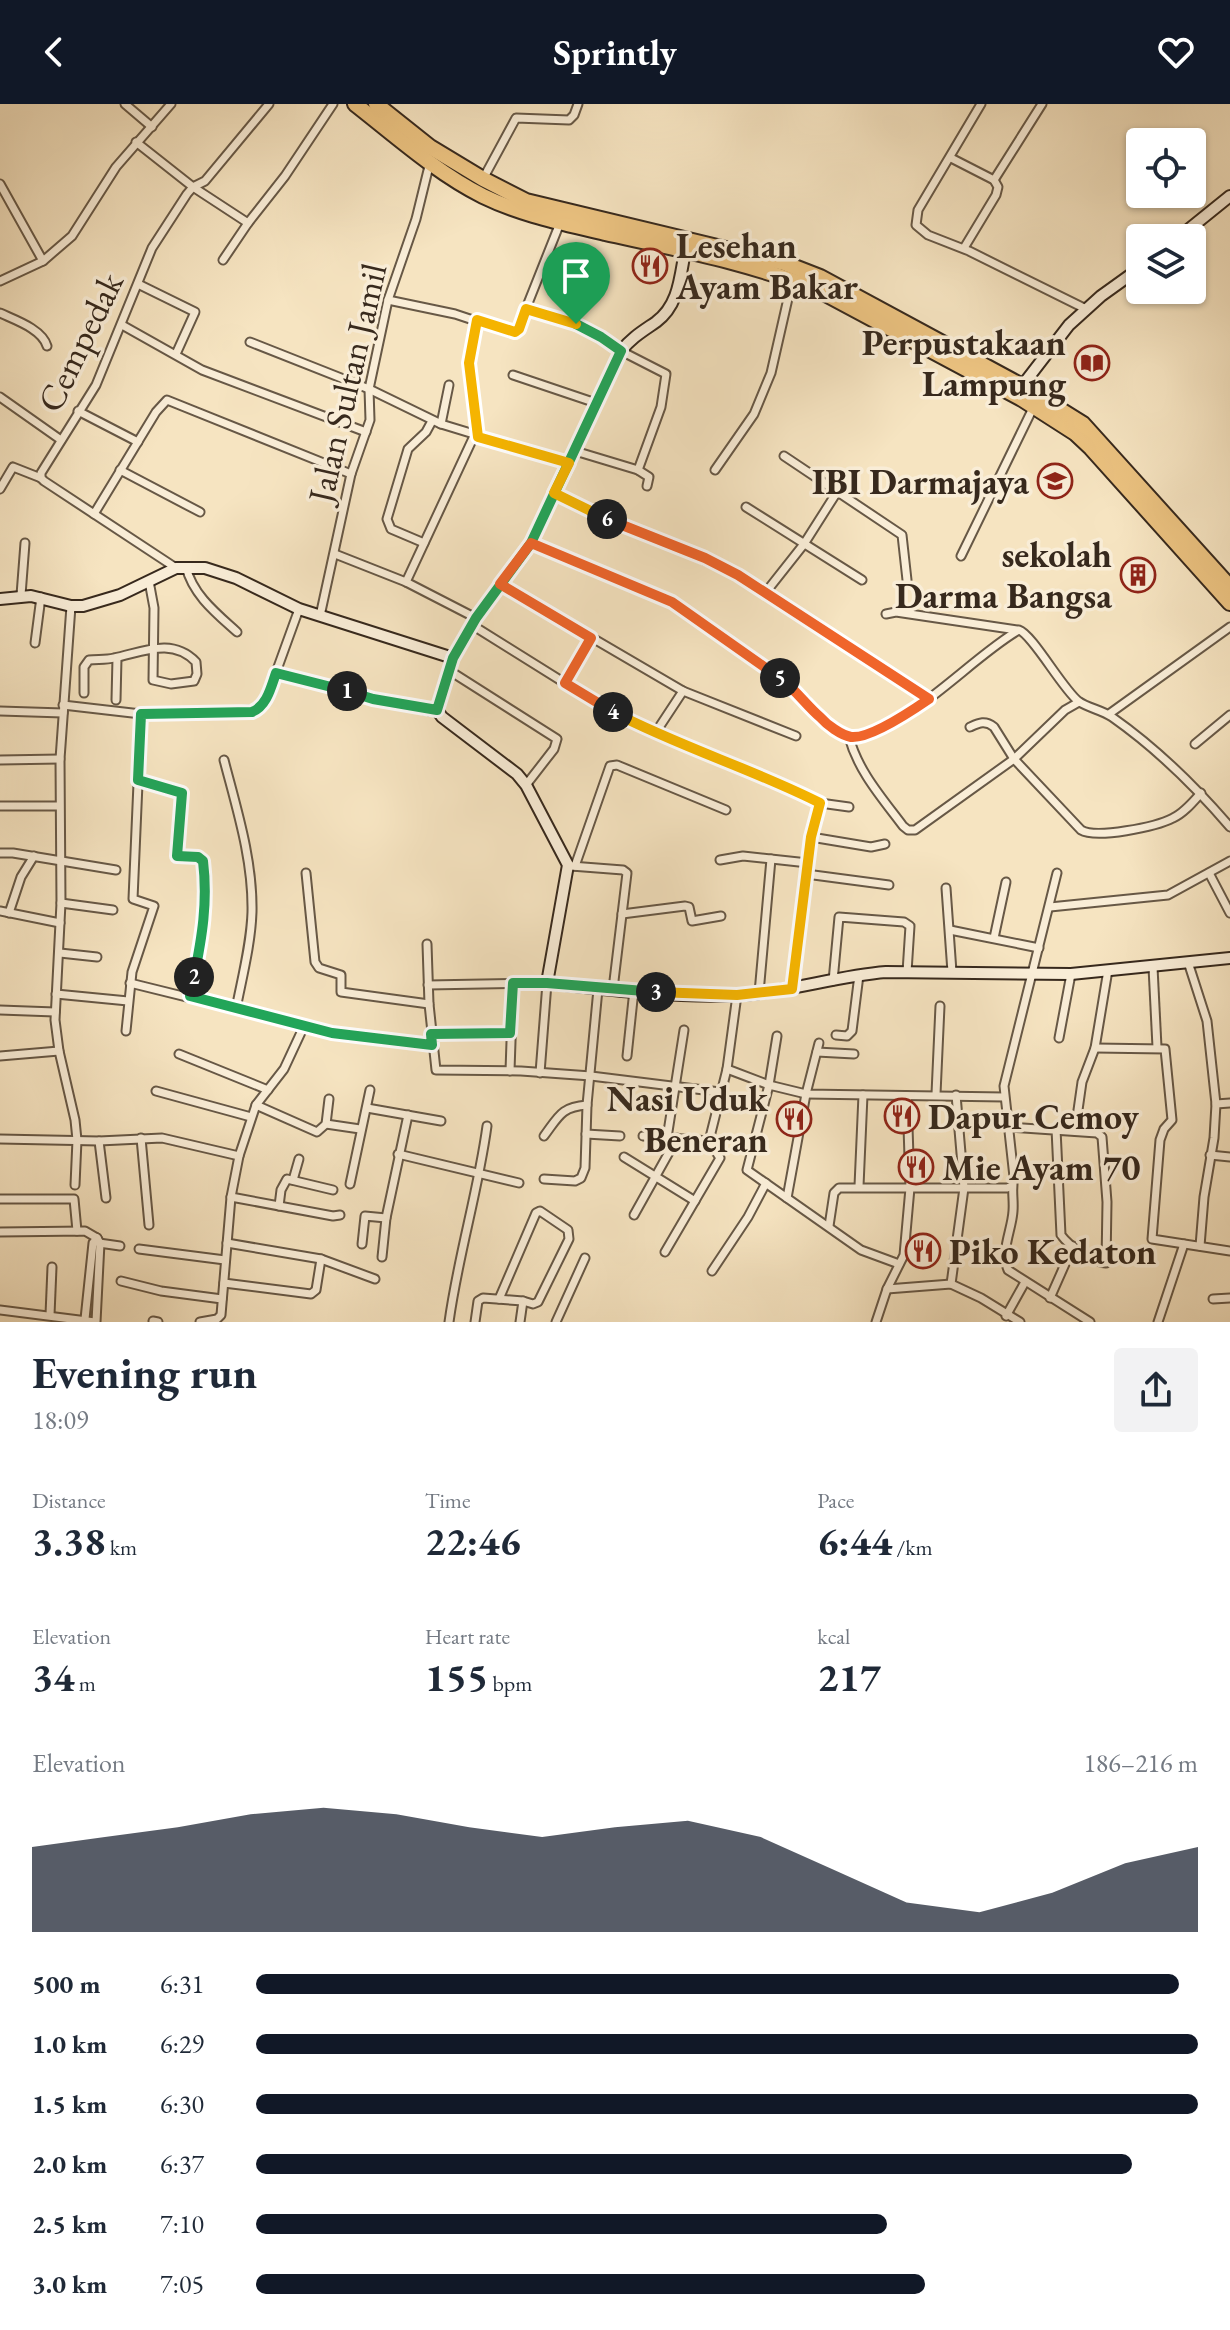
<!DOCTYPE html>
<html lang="en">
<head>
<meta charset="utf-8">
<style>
  :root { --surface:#fff; --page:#f2f2f3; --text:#1f2937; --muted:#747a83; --accent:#111827 }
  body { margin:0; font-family:"EB Garamond",serif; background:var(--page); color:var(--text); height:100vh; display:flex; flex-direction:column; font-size:30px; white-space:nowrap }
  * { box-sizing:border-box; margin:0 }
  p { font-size:26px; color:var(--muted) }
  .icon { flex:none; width:44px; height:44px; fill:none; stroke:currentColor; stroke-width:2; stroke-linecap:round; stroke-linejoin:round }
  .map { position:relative; height:1218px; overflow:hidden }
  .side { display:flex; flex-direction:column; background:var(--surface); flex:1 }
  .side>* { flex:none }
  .tools { position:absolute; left:1126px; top:24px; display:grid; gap:16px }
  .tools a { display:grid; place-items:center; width:80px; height:80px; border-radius:8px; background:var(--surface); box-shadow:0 2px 6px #0004; font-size:40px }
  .pin { position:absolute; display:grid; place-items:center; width:68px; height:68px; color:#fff; margin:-82px -34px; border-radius:50% 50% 50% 0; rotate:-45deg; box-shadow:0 0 8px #0007 }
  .pin .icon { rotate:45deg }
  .km { position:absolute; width:40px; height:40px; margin:-20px; border-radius:50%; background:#222; color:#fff; font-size:22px; line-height:40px; text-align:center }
  .round { display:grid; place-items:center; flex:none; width:84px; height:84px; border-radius:8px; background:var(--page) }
  .summary { display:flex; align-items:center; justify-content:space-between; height:136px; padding:0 32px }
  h1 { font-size:44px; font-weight:700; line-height:60px }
  .stats { display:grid; grid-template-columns:repeat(3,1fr); gap:12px; height:136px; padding:8px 32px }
  .stats div { display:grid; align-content:center }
  .stats b { font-size:40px; font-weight:700 }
  .stats small { font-size:22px; font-weight:400 }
  .stats p { font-size:22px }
  .chart { height:224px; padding:16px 32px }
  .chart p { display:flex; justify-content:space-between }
  .chart svg { width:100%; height:144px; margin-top:8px; fill:var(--accent); opacity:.7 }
  ul { padding:0 32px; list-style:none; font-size:26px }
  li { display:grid; grid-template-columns:128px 96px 1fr; align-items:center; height:60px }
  li i { height:20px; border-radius:10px; background:var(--accent) }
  header { display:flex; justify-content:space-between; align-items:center; height:104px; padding:0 32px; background:var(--accent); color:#fff; font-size:36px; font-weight:700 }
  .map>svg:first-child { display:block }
</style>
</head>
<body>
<header><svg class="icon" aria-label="back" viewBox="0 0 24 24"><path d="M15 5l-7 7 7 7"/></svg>Sprintly<svg class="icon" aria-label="heart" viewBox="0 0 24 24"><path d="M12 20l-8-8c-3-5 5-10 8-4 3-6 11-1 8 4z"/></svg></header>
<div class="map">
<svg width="1230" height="1218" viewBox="0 0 1230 1218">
  <rect width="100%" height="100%" fill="#f6e4c1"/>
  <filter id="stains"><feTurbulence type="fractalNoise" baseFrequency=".0025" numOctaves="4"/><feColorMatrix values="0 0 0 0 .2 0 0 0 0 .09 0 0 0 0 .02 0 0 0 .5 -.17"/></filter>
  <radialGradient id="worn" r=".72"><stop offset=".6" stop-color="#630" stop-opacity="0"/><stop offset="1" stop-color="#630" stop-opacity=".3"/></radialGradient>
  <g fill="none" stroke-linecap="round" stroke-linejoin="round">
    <!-- street casing -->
    <g stroke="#675846" stroke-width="11">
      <g id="street">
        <path d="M125,0L152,23"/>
        <path d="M981,0L918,106L916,121L928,131L969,147L1086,205"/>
        <path d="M136,38L193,83L248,119"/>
        <path d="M951,54L994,76L998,83L996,91L964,144"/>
        <path d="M483,75L516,14L569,16L574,11L578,0"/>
        <path d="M994,76L1042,0"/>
        <path d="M0,80L43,157"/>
        <path d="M223,156L248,119L285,72L333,0"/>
        <path d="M0,177L43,157L72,132L116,63L171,0"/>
        <path d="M138,180L195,208L176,250"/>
        <path d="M388,196L455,210L506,227H517L560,119"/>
        <path d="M526,205L589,226L621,247L666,270L661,303L638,366"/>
        <path d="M0,209C15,216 42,225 47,242"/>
        <path d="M477,216L469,259L478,333"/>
        <path d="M122,221L202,266L366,328"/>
        <path d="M250,238L369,285L441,320L569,359"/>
        <path d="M513,271L596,299"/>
        <path d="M0,293L61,336"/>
        <path d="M78,307L138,338"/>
        <path d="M441,320L449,281"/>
        <path d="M575,347L638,366L649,373L647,382"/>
        <path d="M784,352L902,431L907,476"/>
        <path d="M120,366L200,408"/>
        <path d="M715,366L754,310L771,269L792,177"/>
        <path d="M0,385L13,363L41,374"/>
        <path d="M554,389L738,471L929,595"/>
        <path d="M746,403L862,476"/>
        <path d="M94,410L156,308L167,296L351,370"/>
        <path d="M424,439L391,425L387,415L408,345L426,328L432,317"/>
        <path d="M531,439L672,498L765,562L806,596L818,612L849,633"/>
        <path d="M335,450L406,478L476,514"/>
        <path d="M961,452L1034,302"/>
        <path d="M186,463C193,491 216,509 237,528"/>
        <path d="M176,464L44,377L41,374V369L96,281L152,144L187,90L193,83L205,77L269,0"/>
        <path d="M406,478L474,332"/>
        <path d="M500,480L683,587L796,632"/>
        <path d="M766,488L804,440L837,388"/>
        <path d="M21,491L25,439"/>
        <path d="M71,502L60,655L61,799L55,916L59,947L75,1016L77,1036L75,1081"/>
        <path d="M886,510L896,508L1017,526"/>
        <path d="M320,512L351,370L370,316L369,285L388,196L416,115L430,58"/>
        <path d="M472,521L592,596L636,619L786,681L820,699L849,703"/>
        <path d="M35,539L41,493"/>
        <path d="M450,567L557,635L554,645L526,681"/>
        <path d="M276,569L373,595L430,607L437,606"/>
        <path d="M565,579L591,534"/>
        <path d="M84,589V563L89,556C97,555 106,556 114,554C143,548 172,533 196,558L197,570L194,577L171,580L153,576L154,504L149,477"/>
        <path d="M116,596L117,554"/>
        <path d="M63,601L141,610L258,606L270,585L299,505"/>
        <path d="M0,607L63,609"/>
        <path d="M1109,610L1230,523"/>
        <path d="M970,623C979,619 985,616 994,623L1014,655L1081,726C1096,735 1156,723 1173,714C1184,709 1193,698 1201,689"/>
        <path d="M656,628L683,587"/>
        <path d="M849,633C902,633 972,552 1019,526C1032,530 1062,584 1078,597C1088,604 1102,606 1112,613C1156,644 1195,682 1230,723"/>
        <path d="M849,633C858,667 882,694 903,722L908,726H915L1014,655L1065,606L1079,598"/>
        <path d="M1195,640L1230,611"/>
        <path d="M0,656L60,655"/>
        <path d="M224,656C237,706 253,756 252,808C251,840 242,874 236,905"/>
        <path d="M138,676L182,689L177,752L198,753L203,757C208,804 199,846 190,892"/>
        <path d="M0,702H58"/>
        <path d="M811,733L871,743L885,740"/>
        <path d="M0,749H13L116,766"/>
        <path d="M720,756L743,752L808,759"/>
        <path d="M571,762L623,766L627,769L613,885"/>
        <path d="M575,762L610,662L617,661L726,706"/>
        <path d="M306,769L315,858L319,864L341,871V888L429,900"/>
        <path d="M1057,769L1004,982L1014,1073C1011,1085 1014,1095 1013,1107C1012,1126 1000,1147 1008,1166L1090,1218"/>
        <path d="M1209,769L1230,809"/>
        <path d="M806,770L889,781"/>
        <path d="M946,784L952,868"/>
        <path d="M61,799L113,806"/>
        <path d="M1050,803L1168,791L1230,757"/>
        <path d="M0,807L60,819"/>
        <path d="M9,809L21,773L34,752"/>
        <path d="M622,810L685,802L689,803L692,817L721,812"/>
        <path d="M950,826L1039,844"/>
        <path d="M994,834L1006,778"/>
        <path d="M427,840L429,900L436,966L521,967L591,972L720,988"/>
        <path d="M60,849L97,853"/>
        <path d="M1188,858L1207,917L1216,1000L1214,1034L1204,1093L1200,1142"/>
        <path d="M1153,863L1157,943"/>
        <path d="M833,877L839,813L904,818L910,822L907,868"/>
        <path d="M130,879L332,929L432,941"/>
        <path d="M428,881L547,879L540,969"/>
        <path d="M792,885L811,733L820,699"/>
        <path d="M759,889L771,755"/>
        <path d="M56,890L128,897"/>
        <path d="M0,906L55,908"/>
        <path d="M126,927L132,868L154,802L133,795L141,610"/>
        <path d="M431,930L510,929"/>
        <path d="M836,931L847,932L852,927L859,871"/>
        <path d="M777,932L769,981L747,1066L861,1146L899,1160"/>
        <path d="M1059,934L1071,870"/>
        <path d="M1095,944L1165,945L1172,1016L1164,1025L1160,1036L1152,1135L1230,1147"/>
        <path d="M817,948L854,950"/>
        <path d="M179,950L268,986"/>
        <path d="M0,952L59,947"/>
        <path d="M627,952L634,886"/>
        <path d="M727,965L769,981L806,990L1004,993"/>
        <path d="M510,967L513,879"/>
        <path d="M156,987L251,1013"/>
        <path d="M936,990L940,902"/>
        <path d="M1216,1000L1230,999"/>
        <path d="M256,1001L317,1028L326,1020L329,995"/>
        <path d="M367,1004L441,1017"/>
        <path d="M326,1020L360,1025"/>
        <path d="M1010,1023L1097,1029L1102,1033L1107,1098L1106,1159C1092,1158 1070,1143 1061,1131L1056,1025"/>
        <path d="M1075,1027L1082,978L1095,944L1108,866"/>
        <path d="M586,1030L620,1032"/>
        <path d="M544,1032C559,1012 561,1003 587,1001"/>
        <path d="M643,1032L709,1037"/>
        <path d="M141,1034L149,1121"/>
        <path d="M667,1034L684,926"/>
        <path d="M0,1035L99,1037L162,1034L239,1052"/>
        <path d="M99,1037L106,1094"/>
        <path d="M398,1050L519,1079"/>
        <path d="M1210,1051L1230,1053"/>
        <path d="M624,1053L695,1097"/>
        <path d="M544,1075L575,1077L581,1074L585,1064L587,1001L598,885"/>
        <path d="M293,1076L299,1055"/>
        <path d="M350,1080L370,986"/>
        <path d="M859,1082L863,991"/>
        <path d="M231,1093L333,1112L340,1111"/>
        <path d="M787,1094L806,990L819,939"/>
        <path d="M0,1095H74L77,1127"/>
        <path d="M279,1102L281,1086L287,1075L333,1086"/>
        <path d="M634,1111L677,1034"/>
        <path d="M829,1122L834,1089L839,1084H910L907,992"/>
        <path d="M0,1128L85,1127L97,1134"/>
        <path d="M99,1139L120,1142"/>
        <path d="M227,1139L321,1155L375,1175"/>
        <path d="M362,1140L365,1112L386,1114"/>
        <path d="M139,1145L225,1156"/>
        <path d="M665,1148L720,1054L709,1037L727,965L737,891"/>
        <path d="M382,1153L386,1114L408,1011"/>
        <path d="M712,1167L748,1113L766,1079"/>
        <path d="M121,1177L161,1187L222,1195"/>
        <path d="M224,1179L311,1190L316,1186L321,1155"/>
        <path d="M951,1180L964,1084L956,991"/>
        <path d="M887,1185L951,1180L981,1194L1020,1218"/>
        <path d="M1050,1194L1073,1142"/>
        <path d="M499,1195L536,1109L540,1107L568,1126L569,1135L538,1198L533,1200L523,1197"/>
        <path d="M1213,1195L1230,1194"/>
        <path d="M0,1206L95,1218"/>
        <path d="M50,1211L52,1163"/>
        <path d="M1006,1212L1025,1178"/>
        <path d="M85,1215L93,1139L97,1134"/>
        <path d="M153,1217L158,1218"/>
        <path d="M96,1218L100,1139L97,1134"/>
        <path d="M200,1218L217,1215L221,1211L231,1093L239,1052L256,1001L284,965L304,922"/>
        <path d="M449,1218C458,1152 478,1088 487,1022"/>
        <path d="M475,1218L478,1197L483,1194L523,1197L520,1218"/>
        <path d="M556,1218L585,1154"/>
        <path d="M876,1218L887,1185L904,1151L910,1084H1007L1012,1082"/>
        <path d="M1158,1218L1184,1140"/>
      </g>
    </g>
    <!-- secondary casing -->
    <g stroke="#37291d" stroke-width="14">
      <g id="secondary">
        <path d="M1178,134L1230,92"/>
        <path d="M685,147C680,173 679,201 656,218C643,227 631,234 621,247L531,439L476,514L453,554L437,606L442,613L517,670L526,681L568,761L547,879C610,886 676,894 739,891C789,888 836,872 886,868L1071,870L1230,854"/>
        <path d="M1022,282L1069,221L1101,192L1140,164"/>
        <path d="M0,495L31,492L71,502H83L120,491L176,464H205L236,474L299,505L453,554"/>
      </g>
    </g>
    <!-- highway casing -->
    <g stroke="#37291d" stroke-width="18">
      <g id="highway">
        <path d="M355,0C396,32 437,69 483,92C522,111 564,119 605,129C678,145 753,159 822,188L1022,295L1075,329L1091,344L1230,499"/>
        <path d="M376,0L430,43L483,75L526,97L784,159L820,173L1022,282L1083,320L1230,483"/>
      </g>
    </g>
    <!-- street -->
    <use href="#street" stroke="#f9edd7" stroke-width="7"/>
    <!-- secondary -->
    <use href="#secondary" stroke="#f9edd7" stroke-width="10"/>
    <!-- highway -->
    <use href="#highway" stroke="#ebc280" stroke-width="14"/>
  </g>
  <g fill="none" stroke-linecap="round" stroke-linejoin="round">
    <!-- split-1 casing -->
    <g stroke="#fff" stroke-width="16">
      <path id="split-1" d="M347,587L373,595L437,606L453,554L476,514L531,439L621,247L601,233L576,220"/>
    </g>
    <!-- split-2 casing -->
    <g stroke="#fff" stroke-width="16">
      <path id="split-2" d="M194,873C202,833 208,798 203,757L198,753L177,752L182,689L138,676L141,610L252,608C267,602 271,583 276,569L347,587"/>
    </g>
    <!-- split-3 casing -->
    <g stroke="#fff" stroke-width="16">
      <path id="split-3" d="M194,873L190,892L332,929L432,941L431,930L510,929L513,879H547L656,888"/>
    </g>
    <!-- split-4 casing -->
    <g stroke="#fff" stroke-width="16">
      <path id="split-4" d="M613,608C680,643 753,665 820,699L811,733L792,885L737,891L656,888"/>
    </g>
    <!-- split-5 casing -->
    <g stroke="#fff" stroke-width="16">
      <path id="split-5" d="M613,608L565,579L591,534L500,480L531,439L672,498L780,574"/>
    </g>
    <!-- split-6 casing -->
    <g stroke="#fff" stroke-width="16">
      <path id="split-6" d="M607,415L705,454L738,471L929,595C913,606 870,635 851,633C841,631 827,621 820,613C806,601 796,586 780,574"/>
    </g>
    <!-- split-7 casing -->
    <g stroke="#fff" stroke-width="16">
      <path id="split-7" d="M576,220L526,205L519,225L515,228L477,216L469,259L478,333L569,359L554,389L607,415"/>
    </g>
    <!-- split-1 -->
    <use href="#split-1" stroke="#22a559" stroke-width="10"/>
    <!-- split-2 -->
    <use href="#split-2" stroke="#22a559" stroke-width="10"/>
    <!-- split-3 -->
    <use href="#split-3" stroke="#22a559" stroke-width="10"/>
    <!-- split-4 -->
    <use href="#split-4" stroke="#f5b400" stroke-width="10"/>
    <!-- split-5 -->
    <use href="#split-5" stroke="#f0652b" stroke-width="10"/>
    <!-- split-6 -->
    <use href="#split-6" stroke="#f0652b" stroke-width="10"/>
    <!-- split-7 -->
    <use href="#split-7" stroke="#f5b400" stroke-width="10"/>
  </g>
  <!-- icons -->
  <defs>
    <g id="restaurant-ring" transform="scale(1.8)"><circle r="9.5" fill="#f9edd7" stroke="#8f2418" stroke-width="1.5"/><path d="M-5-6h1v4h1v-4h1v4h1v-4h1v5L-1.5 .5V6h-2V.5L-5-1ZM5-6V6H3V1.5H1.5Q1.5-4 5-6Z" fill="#8f2418"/></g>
    <g id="library-ring" transform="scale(1.8)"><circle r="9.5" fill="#f9edd7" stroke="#8f2418" stroke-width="1.5"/><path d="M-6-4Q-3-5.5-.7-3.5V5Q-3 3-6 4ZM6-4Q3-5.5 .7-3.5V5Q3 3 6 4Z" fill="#8f2418"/></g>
    <g id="university-ring" transform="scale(1.8)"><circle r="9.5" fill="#f9edd7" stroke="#8f2418" stroke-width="1.5"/><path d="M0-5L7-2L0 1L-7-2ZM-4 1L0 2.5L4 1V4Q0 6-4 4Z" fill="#8f2418"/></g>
    <g id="building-ring" transform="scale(1.8)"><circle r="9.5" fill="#f9edd7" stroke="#8f2418" stroke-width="1.5"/><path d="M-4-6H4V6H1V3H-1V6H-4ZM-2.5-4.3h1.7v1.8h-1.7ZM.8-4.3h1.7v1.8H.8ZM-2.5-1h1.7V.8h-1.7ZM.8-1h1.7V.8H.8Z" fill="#8f2418"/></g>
  </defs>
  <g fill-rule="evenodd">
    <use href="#restaurant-ring" x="650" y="162"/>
    <use href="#library-ring" x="1092" y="259"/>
    <use href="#university-ring" x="1055" y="377"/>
    <use href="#building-ring" x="1138" y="471"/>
    <use href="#restaurant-ring" x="902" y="1012"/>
    <use href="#restaurant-ring" x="794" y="1015"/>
    <use href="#restaurant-ring" x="916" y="1063"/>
    <use href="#restaurant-ring" x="923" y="1147"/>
  </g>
  <g text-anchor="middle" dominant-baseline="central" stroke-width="7" stroke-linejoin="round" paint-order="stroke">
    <!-- poi labels -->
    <g font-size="36" font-weight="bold" fill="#37291d" stroke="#f9edd7" text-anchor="start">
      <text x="676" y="141">Lesehan<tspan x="676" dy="41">Ayam Bakar</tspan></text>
      <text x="1066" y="238" text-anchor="end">Perpustakaan<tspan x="1066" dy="41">Lampung</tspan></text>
      <text x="1029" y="377" text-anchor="end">IBI Darmajaya</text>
      <text x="1112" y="450" text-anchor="end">sekolah<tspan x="1112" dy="41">Darma Bangsa</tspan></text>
      <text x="768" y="994" text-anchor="end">Nasi Uduk<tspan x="768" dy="41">Beneran</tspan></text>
      <text x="928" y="1012">Dapur Cemoy</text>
      <text x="942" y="1063">Mie Ayam 70</text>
      <text x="949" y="1147">Piko Kedaton</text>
    </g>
    <!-- street labels -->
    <g font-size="36" fill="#37291d" stroke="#f9edd7">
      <text transform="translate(80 238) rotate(-64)">Cempedak</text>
      <text transform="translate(347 279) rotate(-77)">Jalan Sultan Jamil</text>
    </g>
  </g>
  <rect width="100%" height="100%" filter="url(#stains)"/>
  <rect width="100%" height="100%" fill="url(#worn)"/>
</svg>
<div class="tools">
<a><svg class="icon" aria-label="locate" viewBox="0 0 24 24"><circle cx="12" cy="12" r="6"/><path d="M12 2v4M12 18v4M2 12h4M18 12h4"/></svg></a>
<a><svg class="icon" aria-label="layers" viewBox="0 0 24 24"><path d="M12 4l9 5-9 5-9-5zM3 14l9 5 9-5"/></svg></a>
</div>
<div class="pin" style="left:576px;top:220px;background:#1e9e55"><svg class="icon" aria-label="arrive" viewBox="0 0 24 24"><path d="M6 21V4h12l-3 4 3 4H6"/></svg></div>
<b class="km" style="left:347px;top:587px">1</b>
<b class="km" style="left:194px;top:873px">2</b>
<b class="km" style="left:656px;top:888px">3</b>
<b class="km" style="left:613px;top:608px">4</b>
<b class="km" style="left:780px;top:574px">5</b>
<b class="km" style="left:607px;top:415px">6</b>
</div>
<section class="side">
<div class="summary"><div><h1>Evening run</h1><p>18:09</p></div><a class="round"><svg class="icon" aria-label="share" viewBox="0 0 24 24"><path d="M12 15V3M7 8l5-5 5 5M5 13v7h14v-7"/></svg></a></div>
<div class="stats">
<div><p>Distance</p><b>3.38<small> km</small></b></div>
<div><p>Time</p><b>22:46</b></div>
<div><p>Pace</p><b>6:44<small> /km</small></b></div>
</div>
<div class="stats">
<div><p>Elevation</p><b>34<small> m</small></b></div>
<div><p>Heart rate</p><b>155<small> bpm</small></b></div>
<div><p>kcal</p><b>217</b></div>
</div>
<div class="chart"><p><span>Elevation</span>186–216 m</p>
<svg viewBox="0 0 160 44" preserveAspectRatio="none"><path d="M0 44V18L10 15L20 12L30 8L40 6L50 8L60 12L70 15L80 12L90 10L100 15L110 25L120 35L130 38L140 32L150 23L160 18V44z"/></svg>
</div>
<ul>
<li><b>500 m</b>6:31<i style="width:98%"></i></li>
<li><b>1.0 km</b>6:29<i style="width:100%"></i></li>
<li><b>1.5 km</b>6:30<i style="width:100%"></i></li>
<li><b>2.0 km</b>6:37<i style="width:93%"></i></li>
<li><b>2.5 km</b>7:10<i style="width:67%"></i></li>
<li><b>3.0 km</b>7:05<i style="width:71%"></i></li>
</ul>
</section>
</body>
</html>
